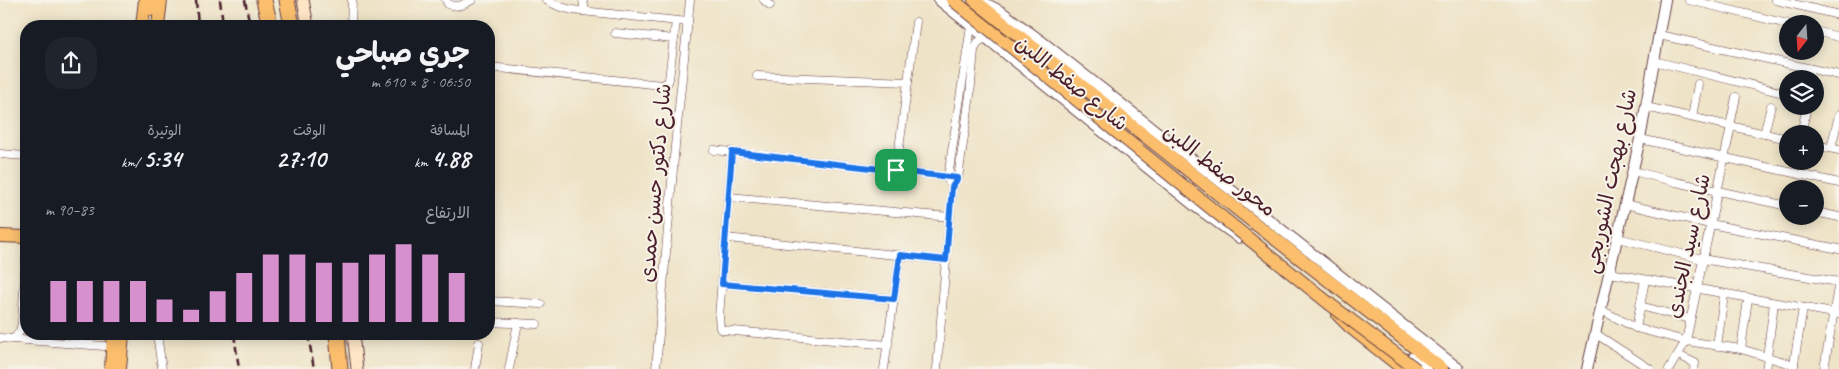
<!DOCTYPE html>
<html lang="ar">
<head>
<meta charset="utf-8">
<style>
  :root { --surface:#171b24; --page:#20242c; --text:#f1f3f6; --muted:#9ea1a6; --accent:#d690ce }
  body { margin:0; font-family:Caveat,"Playpen Sans Arabic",sans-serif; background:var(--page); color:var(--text); direction:rtl; height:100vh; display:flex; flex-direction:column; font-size:19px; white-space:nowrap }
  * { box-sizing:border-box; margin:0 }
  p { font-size:16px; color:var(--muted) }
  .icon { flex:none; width:28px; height:28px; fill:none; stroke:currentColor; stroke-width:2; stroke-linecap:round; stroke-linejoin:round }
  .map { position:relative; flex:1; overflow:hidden; direction:ltr }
  .side { position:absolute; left:20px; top:20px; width:475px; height:320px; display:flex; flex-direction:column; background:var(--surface); border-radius:20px; box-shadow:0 2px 12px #0003; direction:rtl }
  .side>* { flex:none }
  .needle { width:32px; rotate:197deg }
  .buttons { position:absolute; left:1779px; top:15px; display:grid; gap:10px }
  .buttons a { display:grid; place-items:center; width:45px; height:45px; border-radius:50%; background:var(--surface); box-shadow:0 2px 12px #0003; font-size:25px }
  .pin { position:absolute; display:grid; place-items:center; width:42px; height:42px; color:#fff; margin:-21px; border-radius:10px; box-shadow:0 2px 8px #0006 }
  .round { display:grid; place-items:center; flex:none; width:52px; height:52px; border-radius:20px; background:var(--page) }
  .head { display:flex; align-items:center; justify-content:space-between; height:85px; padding:0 25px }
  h1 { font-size:28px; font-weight:700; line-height:38px }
  .figures { display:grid; grid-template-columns:repeat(3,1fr); gap:8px; height:85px; padding:5px 25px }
  .figures div { display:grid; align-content:center }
  .figures b { font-size:25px; font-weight:700 }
  .figures small { font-size:14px; font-weight:400 }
  .figures p { font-size:14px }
  .chart { height:140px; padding:10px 25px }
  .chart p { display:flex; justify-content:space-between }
  .chart svg { width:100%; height:90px; margin-top:5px; stroke:var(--accent); stroke-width:6 }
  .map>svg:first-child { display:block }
</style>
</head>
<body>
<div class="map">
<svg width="1839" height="369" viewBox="0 0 1839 369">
  <rect width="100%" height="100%" fill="#f7f3e8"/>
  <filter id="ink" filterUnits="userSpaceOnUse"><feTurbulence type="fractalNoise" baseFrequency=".02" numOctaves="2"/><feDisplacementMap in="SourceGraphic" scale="10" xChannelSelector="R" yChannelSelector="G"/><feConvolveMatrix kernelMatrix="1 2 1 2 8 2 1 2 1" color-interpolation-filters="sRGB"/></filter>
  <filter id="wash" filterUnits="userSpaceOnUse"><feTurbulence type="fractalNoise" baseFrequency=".0096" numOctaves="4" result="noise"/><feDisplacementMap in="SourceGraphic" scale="20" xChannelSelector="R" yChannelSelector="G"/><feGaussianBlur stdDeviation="1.12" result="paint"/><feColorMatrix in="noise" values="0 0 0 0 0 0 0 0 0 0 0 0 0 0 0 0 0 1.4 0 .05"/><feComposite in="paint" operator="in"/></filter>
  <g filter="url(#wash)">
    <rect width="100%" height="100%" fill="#eee3c6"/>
  </g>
  <g filter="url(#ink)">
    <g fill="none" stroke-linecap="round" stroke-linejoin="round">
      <!-- minor casing -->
      <g stroke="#633c42" stroke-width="9">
        <g id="minor">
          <path d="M446,0L448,4C458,8 463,5 472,0"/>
          <path d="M546,0L558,6L572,10L688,22"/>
          <path d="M583,0L585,11"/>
          <path d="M764,0L770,5"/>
          <path d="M1689,0L1788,24"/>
          <path d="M1776,0L1839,15"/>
          <path d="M351,26L352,0"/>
          <path d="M1815,31L1839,37"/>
          <path d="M615,33L674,39"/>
          <path d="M1659,35L1839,75"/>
          <path d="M1654,61L1788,94"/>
          <path d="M489,67L662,85L668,82L669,79L676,21"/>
          <path d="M757,76L908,82"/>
          <path d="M1646,107L1788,139"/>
          <path d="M1692,117L1698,84"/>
          <path d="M1730,126L1736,97"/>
          <path d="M1764,134L1771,106"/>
          <path d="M1801,134L1807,106"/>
          <path d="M1640,139L1839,183"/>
          <path d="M1815,145L1839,150"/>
          <path d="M1831,148L1839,115"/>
          <path d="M714,150L958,178"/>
          <path d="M732,152L719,317L720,328L723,330L888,345"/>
          <path d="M0,154L26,156"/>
          <path d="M896,171L916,22"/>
          <path d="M1633,171L1676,182L1788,206"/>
          <path d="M949,181L948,177L971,26"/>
          <path d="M729,197L950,217"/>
          <path d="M1625,204L1710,224L1839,249"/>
          <path d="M1815,212L1839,217"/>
          <path d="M726,238L946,260"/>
          <path d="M1618,238L1702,259L1839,282"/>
          <path d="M1610,273L1839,314"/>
          <path d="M722,284L894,299"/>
          <path d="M489,301L541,304"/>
          <path d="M1640,306L1690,319"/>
          <path d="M1601,310L1636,328L1686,341L1741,349L1794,365"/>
          <path d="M489,322L537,324"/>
          <path d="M1636,328L1645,280"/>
          <path d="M157,334L162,369"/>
          <path d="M1596,334L1650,369"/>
          <path d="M0,338L104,346"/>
          <path d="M14,339L20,331L22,323L26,257"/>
          <path d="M1717,346L1724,295"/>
          <path d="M1741,349L1748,299"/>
          <path d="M1678,355L1695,363L1694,369"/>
          <path d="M1767,357L1774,303"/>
          <path d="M475,369L479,343"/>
          <path d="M509,369L518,323"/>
          <path d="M656,369L675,146L690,0"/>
          <path d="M884,369L900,255"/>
          <path d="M937,369L952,187L958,178L970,95L974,50L978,42L986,38"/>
          <path d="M1669,369L1686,341L1731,126"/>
          <path d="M1766,369L1768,357"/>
          <path d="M1793,369L1803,308"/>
          <path d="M1824,369L1839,281"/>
        </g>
      </g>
      <!-- tertiary casing -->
      <g stroke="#633c42" stroke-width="12">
        <g id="tertiary">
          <path d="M939,0L1200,210L1239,238"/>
          <path d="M981,1L1002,12L1040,40L1459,369"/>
          <path d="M1411,358L1426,369"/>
          <path d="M1587,369L1640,139L1665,0"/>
        </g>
      </g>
      <!-- secondary casing -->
      <g stroke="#633c42" stroke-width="13">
        <g id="secondary">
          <path d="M303,0L308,26"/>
          <path d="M353,334L357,369"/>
        </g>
      </g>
      <!-- primary casing -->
      <g stroke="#633c42" stroke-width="14">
        <g id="primary">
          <path d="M974,0L1248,218L1442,369"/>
          <path d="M142,26L145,0"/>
          <path d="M158,26L161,0"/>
          <path d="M0,236L26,237"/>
          <path d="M1338,315L1350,327L1403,369"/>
          <path d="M111,369L113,334"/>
          <path d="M120,369L123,334"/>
        </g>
      </g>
      <!-- motorway casing -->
      <g stroke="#633c42" stroke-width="17">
        <g id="motorway">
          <path d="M264,0L270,26"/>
          <path d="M287,0L292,26"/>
          <path d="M152,8L155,0"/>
          <path d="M337,334L340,369"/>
        </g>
      </g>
      <!-- minor -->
      <use href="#minor" stroke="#fff" stroke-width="8"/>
      <!-- tertiary -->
      <use href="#tertiary" stroke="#fff" stroke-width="10"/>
      <!-- secondary -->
      <use href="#secondary" stroke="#fde5c5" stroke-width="11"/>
      <!-- primary -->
      <use href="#primary" stroke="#fabe6d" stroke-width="12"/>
      <!-- motorway -->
      <use href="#motorway" stroke="#fabe6d" stroke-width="15"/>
      <!-- rail -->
      <g stroke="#4a1f2b" stroke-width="2.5" stroke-dasharray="8 4" stroke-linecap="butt">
        <path d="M196,0L198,26"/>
        <path d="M220,0L223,24"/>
        <path d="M245,0L250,26"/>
        <path d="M234,334L239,369"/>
        <path d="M308,334L314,369"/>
      </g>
      <!-- primary-bridge casing -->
      <g stroke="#633c42" stroke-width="14" stroke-linecap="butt">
        <path id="primary-bridge" d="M953,0L1331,305L1416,369"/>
      </g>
      <!-- primary-bridge -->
      <use href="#primary-bridge" stroke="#fabe6d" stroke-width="12"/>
    </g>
  </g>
  <g fill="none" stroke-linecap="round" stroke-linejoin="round" filter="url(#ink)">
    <!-- route casing -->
    <g stroke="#fff" stroke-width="10">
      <path id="route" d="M732,152L958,178L952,187L946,260L900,255L894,299L722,284Z"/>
    </g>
    <!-- route -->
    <use href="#route" stroke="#1a73e8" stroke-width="6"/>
  </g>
  <g text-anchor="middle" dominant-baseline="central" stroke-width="4" stroke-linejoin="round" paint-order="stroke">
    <!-- street labels -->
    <g font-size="21" fill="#4a1f2b" stroke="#f7f3e8">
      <text transform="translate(1072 83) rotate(39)">شارع صفط اللبن</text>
      <text transform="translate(1220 170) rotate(38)">محور صفط اللبن</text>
      <text transform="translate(1610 181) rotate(-78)">شارع بهجت الشوربجى</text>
      <text transform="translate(655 183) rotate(-85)">شارع دكتور حسن حمدى</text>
      <text transform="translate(1688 246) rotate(-78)">شارع سيد الجندى</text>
    </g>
  </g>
</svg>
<div class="buttons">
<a><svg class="needle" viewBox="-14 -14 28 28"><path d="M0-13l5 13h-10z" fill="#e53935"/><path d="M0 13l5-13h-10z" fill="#9ea1a6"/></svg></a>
<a><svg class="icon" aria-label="layers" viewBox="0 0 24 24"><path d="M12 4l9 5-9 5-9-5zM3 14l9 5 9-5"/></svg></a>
<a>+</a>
<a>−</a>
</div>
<div class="pin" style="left:896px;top:170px;background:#1e9e55"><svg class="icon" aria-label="arrive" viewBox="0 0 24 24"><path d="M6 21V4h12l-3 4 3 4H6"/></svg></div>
<section class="side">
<div class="head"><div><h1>جري صباحي</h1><p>06:50 · 8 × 610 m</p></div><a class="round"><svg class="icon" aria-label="share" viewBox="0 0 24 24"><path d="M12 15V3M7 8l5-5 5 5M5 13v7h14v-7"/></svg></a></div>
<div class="figures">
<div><p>المسافة</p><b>4.88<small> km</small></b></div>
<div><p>الوقت</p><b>27:10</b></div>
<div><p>الوتيرة</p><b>5:34<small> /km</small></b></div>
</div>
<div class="chart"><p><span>الارتفاع</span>83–90 m</p>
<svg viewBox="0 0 160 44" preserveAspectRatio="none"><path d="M5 44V24M15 44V24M25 44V24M35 44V24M45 44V33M55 44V38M65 44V29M75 44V20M85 44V11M95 44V11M105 44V15M115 44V15M125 44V11M135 44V6M145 44V11M155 44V20"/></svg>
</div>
</section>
</div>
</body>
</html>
